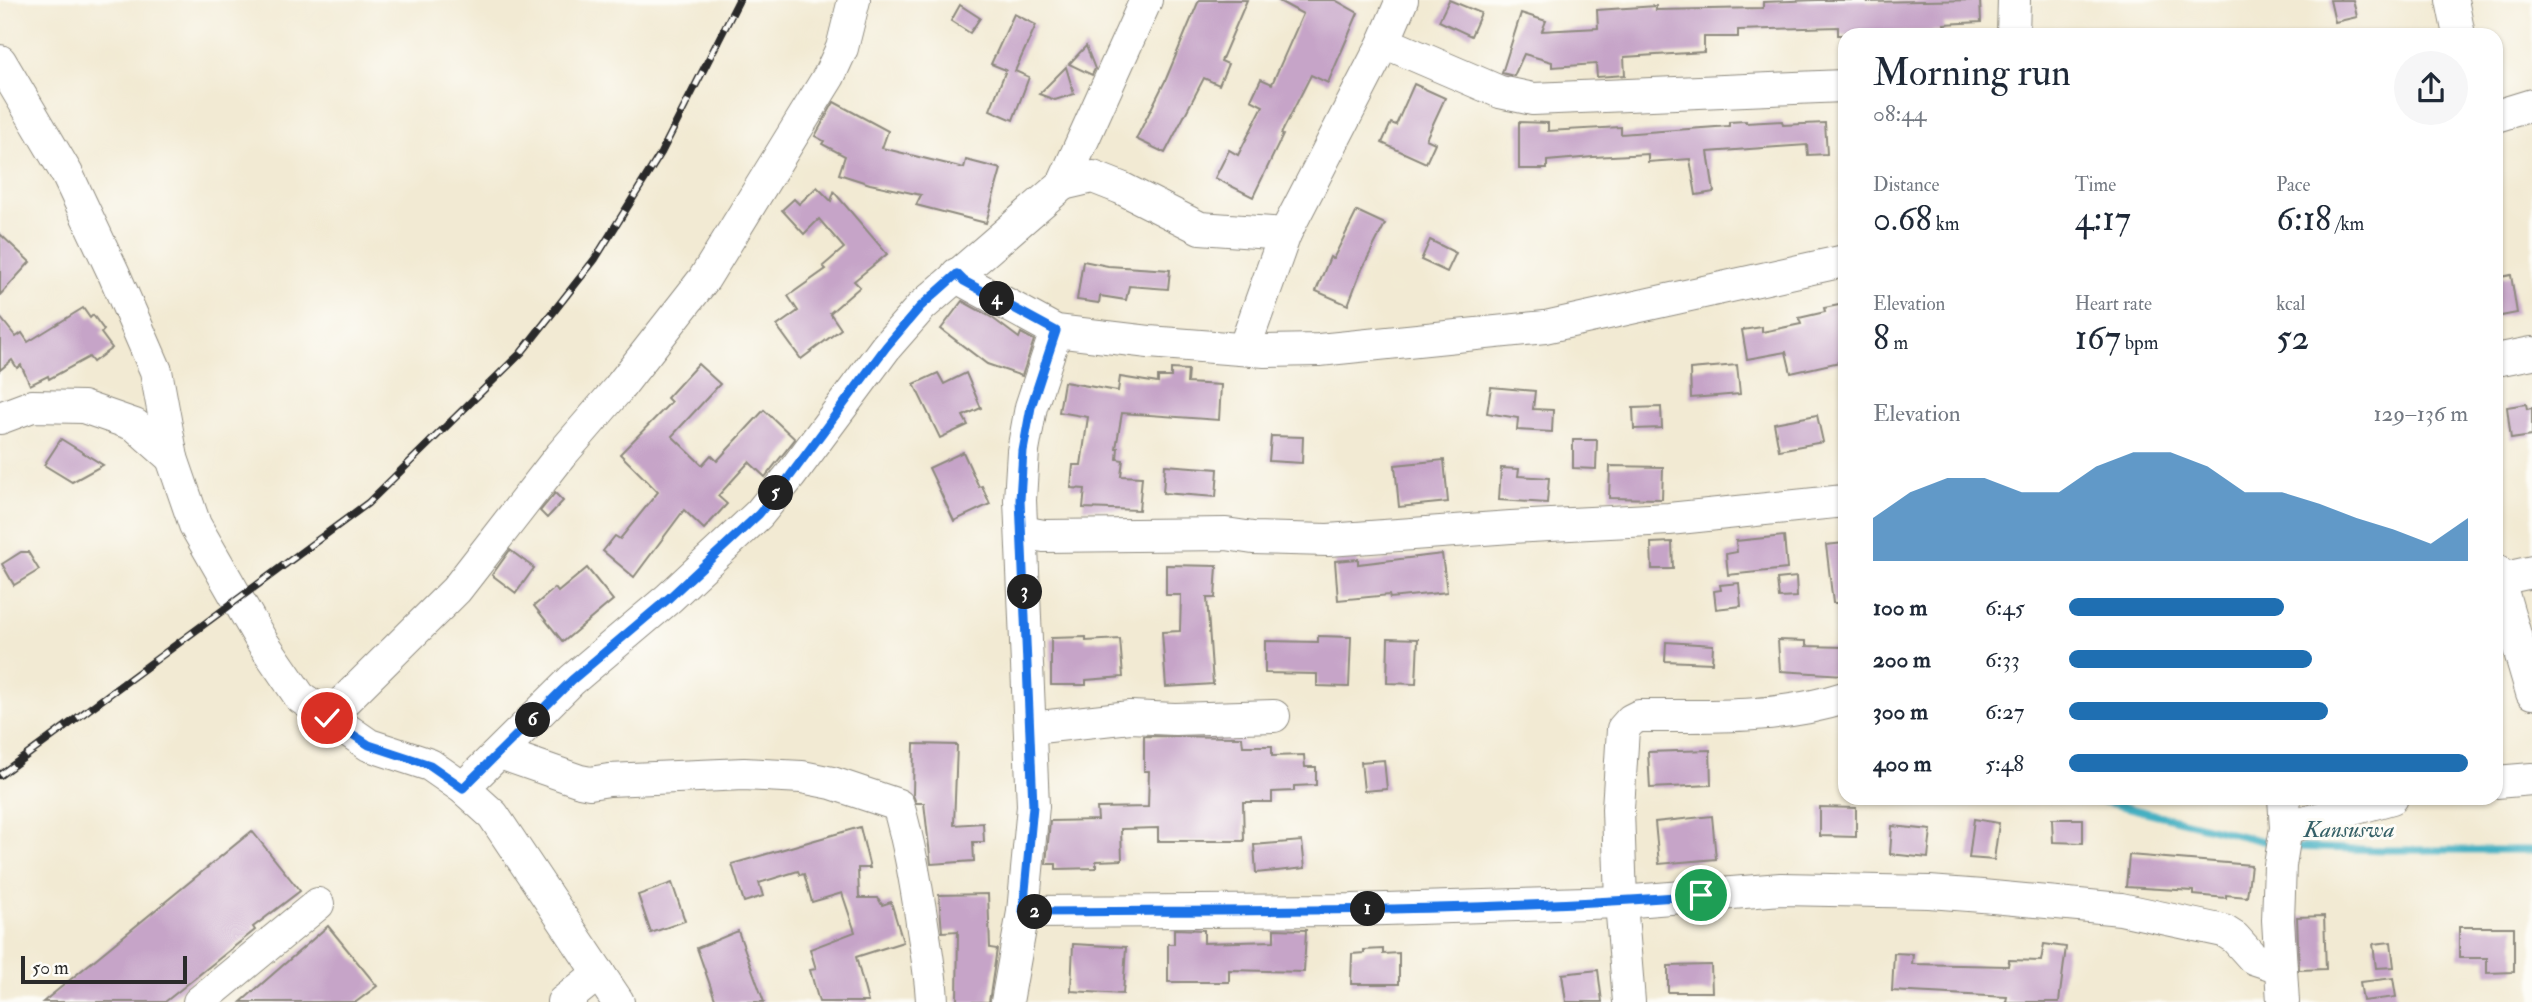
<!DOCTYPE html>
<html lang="en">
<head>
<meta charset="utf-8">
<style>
  :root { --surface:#fff; --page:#f6f6f7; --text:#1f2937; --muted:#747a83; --accent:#1f6fb2 }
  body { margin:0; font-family:"IM FELL Double Pica",serif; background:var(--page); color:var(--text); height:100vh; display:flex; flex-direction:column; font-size:26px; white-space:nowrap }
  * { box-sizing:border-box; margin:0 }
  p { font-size:23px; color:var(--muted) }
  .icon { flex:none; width:38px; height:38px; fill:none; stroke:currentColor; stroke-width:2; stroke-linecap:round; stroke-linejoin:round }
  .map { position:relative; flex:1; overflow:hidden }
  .sheet { position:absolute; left:1838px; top:28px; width:665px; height:777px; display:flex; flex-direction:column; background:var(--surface); border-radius:21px; box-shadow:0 2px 5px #0004 }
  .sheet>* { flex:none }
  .scale { position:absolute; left:21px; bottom:18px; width:166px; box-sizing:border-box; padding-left:7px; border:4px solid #2b2b2b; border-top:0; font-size:19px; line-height:24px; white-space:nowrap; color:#2b2b2b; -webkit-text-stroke:5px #fdfcf7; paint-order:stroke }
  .pin { position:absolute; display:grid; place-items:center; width:60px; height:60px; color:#fff; margin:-30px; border:4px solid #fff; border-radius:50%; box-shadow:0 2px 7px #0007 }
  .km { position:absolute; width:35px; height:35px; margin:-18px; border-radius:50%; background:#222; color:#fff; font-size:19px; line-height:35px; text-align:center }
  .round { display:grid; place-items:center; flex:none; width:74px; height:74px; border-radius:37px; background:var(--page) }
  .overview { display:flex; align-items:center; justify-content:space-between; height:119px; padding:0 35px }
  h1 { font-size:38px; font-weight:600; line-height:52px }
  .figures { display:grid; grid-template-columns:repeat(3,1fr); gap:10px; height:119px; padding:7px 35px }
  .figures div { display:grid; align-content:center }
  .figures b { font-size:35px; font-weight:600 }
  .figures small { font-size:19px; font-weight:400 }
  .figures p { font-size:19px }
  .chart { height:196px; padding:14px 35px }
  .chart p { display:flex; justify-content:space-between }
  .chart svg { width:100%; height:126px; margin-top:7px; fill:var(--accent); opacity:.7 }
  ul { padding:0 35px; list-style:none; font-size:23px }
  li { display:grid; grid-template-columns:112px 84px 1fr; align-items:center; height:52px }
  li i { height:18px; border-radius:9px; background:var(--accent) }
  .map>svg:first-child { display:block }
</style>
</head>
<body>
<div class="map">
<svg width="2532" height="1002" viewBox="0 0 2532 1002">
  <rect width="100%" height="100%" fill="#fdfcf7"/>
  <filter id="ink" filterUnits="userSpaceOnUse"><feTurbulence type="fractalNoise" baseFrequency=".0143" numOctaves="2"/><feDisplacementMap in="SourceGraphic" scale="14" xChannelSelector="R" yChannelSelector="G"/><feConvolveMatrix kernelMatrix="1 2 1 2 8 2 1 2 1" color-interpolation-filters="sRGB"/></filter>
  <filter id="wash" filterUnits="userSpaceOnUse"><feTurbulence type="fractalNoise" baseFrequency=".00686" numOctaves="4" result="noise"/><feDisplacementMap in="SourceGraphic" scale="28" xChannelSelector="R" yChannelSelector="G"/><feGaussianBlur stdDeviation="1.57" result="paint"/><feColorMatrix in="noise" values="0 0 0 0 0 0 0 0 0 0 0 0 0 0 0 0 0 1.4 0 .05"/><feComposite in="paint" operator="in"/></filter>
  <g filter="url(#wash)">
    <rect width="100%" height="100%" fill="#f2ead3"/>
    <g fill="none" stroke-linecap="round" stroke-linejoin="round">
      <!-- stream -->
      <g stroke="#44b0c2" stroke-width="7">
        <path d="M2089,798L2275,844"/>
        <path d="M2290,847L2385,850H2532"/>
      </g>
    </g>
    <g id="blocks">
      <!-- building -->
      <g fill="#c6a4c8">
        <path d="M1199,0H1247L1221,61L1228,64L1219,85L1204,78L1165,153L1136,139L1166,79Z"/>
        <path d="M1277,0H1335L1358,13L1328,83L1311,75L1281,134L1283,135L1253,197L1215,178L1229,150L1238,155L1263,106L1251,100L1261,79L1272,84L1303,14Z"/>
        <path d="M1449,0L1481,13L1471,36L1439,21Z"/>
        <path d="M1818,0H1867V2L1980,0L1981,22L1944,24L1945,31L1867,32L1868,35H1838V27L1738,30V37H1704V52L1624,57L1625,75L1597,77L1596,64L1552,67V62L1524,54L1514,76L1502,73L1521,13L1546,21L1542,31L1598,28L1597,10L1656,6V10L1763,8V2Z"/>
        <path d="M2330,0H2353L2357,17L2335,22Z"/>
        <path d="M960,5L980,18L970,33L951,21Z"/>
        <path d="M1014,14L1036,25L1015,71L1029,77L1013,120L990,110L1006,70L991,64Z"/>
        <path d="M1086,46L1095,69L1092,75L1069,64Z"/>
        <path d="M1066,67L1074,94L1055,100L1039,94Z"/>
        <path d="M1414,84L1445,98L1426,139L1435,143L1426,163L1382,143L1391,123L1396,125Z"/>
        <path d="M834,102L888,131L882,148L964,168L966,160L1001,169L986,223L916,205L921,195L870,184L839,174L845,156L822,144L824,141L815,136Z"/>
        <path d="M1746,121V123L1782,121L1783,125L1825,123L1827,154L1808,155L1807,145L1708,152L1714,192L1696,195L1690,159L1648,162V154L1593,157L1547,161V169H1519V122L1548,123V131L1621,127V134L1729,126V122Z"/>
        <path d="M817,187L831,201L834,192L887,254L854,281L860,287L830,313L841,329L801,359L777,326L798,311L788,296L826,269L823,266L844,248L819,219L804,234L782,210L794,199L799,204Z"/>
        <path d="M1357,211L1385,224L1361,271L1348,305L1316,291L1330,257L1333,259Z"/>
        <path d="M0,234L30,262L0,295Z"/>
        <path d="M1430,240L1456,253L1447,272L1421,260Z"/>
        <path d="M1083,261L1108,266L1170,270L1168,289L1129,286L1126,300L1100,296L1099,303L1077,300Z"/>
        <path d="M2511,275L2517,313L2496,317V278Z"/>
        <path d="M962,301L991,317L1019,338L1021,333L1034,340L1022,376L987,364L941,329Z"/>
        <path d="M1844,304V361L1791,373L1786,352L1747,359L1742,330L1762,327V332L1801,324L1799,318L1825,312L1824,308Z"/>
        <path d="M83,308L90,318L93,315L104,330L101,333L112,348L93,362L89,357L49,379L48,376L30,385L21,365L17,368L12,360L0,370V317L16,337L22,333L28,342Z"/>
        <path d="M698,364L720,384L672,436L702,465L711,455L717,461L764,410L795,439L765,477L749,462L718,496L727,504L704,529L684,510L634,577L603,551L615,536L620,539L658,492L620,454L671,402L667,398Z"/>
        <path d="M1737,365L1740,394L1691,398L1690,369Z"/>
        <path d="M1171,369L1188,370L1187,383L1221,385L1219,420L1122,413L1116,448H1118L1117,459L1123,460L1121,476L1142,477L1139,510L1083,508L1085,489L1071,488L1073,465H1081L1088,417L1059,412L1064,382L1118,391L1120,377L1158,383V377H1171Z"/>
        <path d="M938,373L944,384L966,373L981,408L963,416L968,425L940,438L914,384Z"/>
        <path d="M1491,387L1535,391L1533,409L1553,410L1552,432L1517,430L1518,418L1487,413Z"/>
        <path d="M2526,404L2527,409L2532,408V436L2511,439L2507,407Z"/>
        <path d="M1661,407L1662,428L1634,429L1633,408Z"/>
        <path d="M1817,415L1823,442L1779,450L1774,423Z"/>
        <path d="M1271,436L1303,437L1302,463L1269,461Z"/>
        <path d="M61,439L103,465L72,482L44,465Z"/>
        <path d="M1573,440H1597L1596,469L1573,468Z"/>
        <path d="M963,452L979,487L982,486L990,504L954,521L929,468Z"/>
        <path d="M1444,460L1448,502L1399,507L1395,465Z"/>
        <path d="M1165,465L1218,469L1216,497L1163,493Z"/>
        <path d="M1610,466L1663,467L1662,499L1609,498Z"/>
        <path d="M1501,468L1519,469L1518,476L1549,478L1547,503L1499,500Z"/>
        <path d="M555,493L563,501L547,518L540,511Z"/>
        <path d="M1784,536L1787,569L1728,575L1726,554L1737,552L1736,541Z"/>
        <path d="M1672,542L1673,569H1652L1651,543Z"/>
        <path d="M1844,543V603H1833L1826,545Z"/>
        <path d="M510,550L534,568L516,593L492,575Z"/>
        <path d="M21,552H28L39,570L14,585L2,564Z"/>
        <path d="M1442,554L1447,592L1390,598L1389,595L1338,600L1335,561L1358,559V564Z"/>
        <path d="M1166,565L1217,566L1215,598H1207L1213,684L1166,687L1162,632L1180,631L1181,595H1166Z"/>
        <path d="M587,568L613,600L563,642L534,606L555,588L558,592Z"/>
        <path d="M1796,577L1797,597L1779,598L1777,579Z"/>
        <path d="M1739,583L1741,606L1716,609L1714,591L1721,590L1720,585Z"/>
        <path d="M1318,636L1351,637L1349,687L1317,686V674L1265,673V641L1318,642Z"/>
        <path d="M1086,637V641L1120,639L1123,677L1086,680V685H1051V638Z"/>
        <path d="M1388,638L1418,639L1416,684L1387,683Z"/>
        <path d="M1778,640L1806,641V646L1844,647V675L1780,671Z"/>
        <path d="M1666,642L1713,645L1712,663L1665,661Z"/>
        <path d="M1144,736L1242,737L1243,746H1272V756L1304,755L1305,767H1316V785L1294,786V791L1272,792V802H1243L1244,841H1158V828L1121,829L1122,860L1096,861V868L1056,869V864H1046L1050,821L1098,820L1097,808L1148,807L1149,771H1144Z"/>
        <path d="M914,744L957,745L954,825L983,823L984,842H973L974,861L931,864L924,803H916L913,795Z"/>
        <path d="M1710,750L1711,785L1650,788L1648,752Z"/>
        <path d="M1384,760L1387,789L1364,791L1361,762Z"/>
        <path d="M1820,807L1856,808V837L1820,836Z"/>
        <path d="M1712,816L1716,859L1659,864L1655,822Z"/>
        <path d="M1974,819L1999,823L1994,860L1969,858Z"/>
        <path d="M2052,819H2083V843L2053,842Z"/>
        <path d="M1892,826L1931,830L1928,858L1890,854Z"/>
        <path d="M860,827L870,868H858L859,898H878L882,905L891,902L903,942L856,957L868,1002H819L810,970L816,969L810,949L855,932L842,893L812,902L804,874L800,875L798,871L759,883L763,896L744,902L732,864Z"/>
        <path d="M252,831L300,891L253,927L255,930L165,1002H43Z"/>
        <path d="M1302,841L1305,868L1256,873L1254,845Z"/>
        <path d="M2129,855L2251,865L2247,897L2226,895V898L2194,895V891L2126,887Z"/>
        <path d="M672,883L685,921L651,933L638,895Z"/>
        <path d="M988,894L990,948L997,949L989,1002H957L958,931L942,932L939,895Z"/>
        <path d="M2324,916L2326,969L2299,970L2297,917Z"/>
        <path d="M328,926L377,986L356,1002H241Z"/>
        <path d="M2459,927H2514V972L2487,973V958H2459Z"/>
        <path d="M1174,929L1204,930V943L1274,941V929L1306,930L1304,972L1229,970V982H1168V944H1174Z"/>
        <path d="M738,931L764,1002H716L697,948Z"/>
        <path d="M2391,942L2394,967L2376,968L2373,944Z"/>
        <path d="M1073,944L1126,947L1123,994L1071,991Z"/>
        <path d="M2044,944L2066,947L2059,1002H2006L2007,997L1892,991L1894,953L1913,954L1912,964L2008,966L2009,960L2041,961Z"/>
        <path d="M1383,949V954L1399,953V984H1351L1352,954L1364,953V950Z"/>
        <path d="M1711,965L1712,992H1668V966Z"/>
        <path d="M1598,970L1602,1002H1566L1562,974Z"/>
        <path d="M2393,978L2396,997L2363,1001L2360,982Z"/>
      </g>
    </g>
  </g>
  <g filter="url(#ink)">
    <use href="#blocks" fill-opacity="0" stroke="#8e8a7f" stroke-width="2"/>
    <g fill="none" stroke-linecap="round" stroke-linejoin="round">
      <!-- minor casing -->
      <g stroke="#8e8a7f" stroke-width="34">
        <g id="minor">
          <path d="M1146,0L1063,184L1093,177L1121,188L1200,228L1285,234"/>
          <path d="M2452,0L2459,35"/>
          <path d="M2013,35L2014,0"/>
          <path d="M1384,42L1500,92L1533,99L1844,86"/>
          <path d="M0,61L67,174L114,274L156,371L172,458L195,525L261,640L300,697L369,745L430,765L463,788L493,815L618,1002"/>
          <path d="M2496,116L2532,105"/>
          <path d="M957,274L964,281L1056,331L1149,342L1265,351L1319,350L1545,327L1844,261"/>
          <path d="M1244,349L1285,234L1384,42L1402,0"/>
          <path d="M2496,360L2532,353"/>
          <path d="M0,418L32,406L83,407L135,425L172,458"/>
          <path d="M1022,532L1044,536L1226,534L1253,538L1328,540L1511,527L1669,519L1844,501"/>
          <path d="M2496,570L2532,693"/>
          <path d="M2496,580L2532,572"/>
          <path d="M327,718L456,590L561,455L618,389L704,279L829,76L842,48L854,0"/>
          <path d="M1031,728L1130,717L1175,719L1274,716"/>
          <path d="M500,753L580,781L590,783L609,780L744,774L802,777L832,783L898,805C909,842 915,879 921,916C925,945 931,973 932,1002"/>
          <path d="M2496,782L2532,779"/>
          <path d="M463,788L572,680L669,598L759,514L790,476L886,347L921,307L1063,184"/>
          <path d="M2286,828L2392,798"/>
          <path d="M1023,912L1352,910L1621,902L1781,889L1929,892L1982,896L2121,909L2224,931L2235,938L2253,958L2280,967"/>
          <path d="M199,1002L318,904"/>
          <path d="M563,1002L599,973"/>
          <path d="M1007,1002L1023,912L1033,806L1020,500L1023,451L1031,407L1056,331"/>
          <path d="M1629,1002L1621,902L1618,809L1623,729L1631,720L1639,716C1707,716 1779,719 1844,698"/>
          <path d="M2283,1002L2278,920L2280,865L2286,828L2284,798"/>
        </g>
      </g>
      <!-- minor -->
      <use href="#minor" stroke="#fff" stroke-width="32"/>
      <!-- rail casing -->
      <g stroke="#2b2b2b" stroke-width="8">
        <path id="rail" d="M0,775L368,503L521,353L595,259L661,153L739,0"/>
      </g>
      <!-- rail -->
      <use href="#rail" stroke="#fdfcf7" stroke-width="5" stroke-dasharray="16" stroke-linecap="butt"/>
    </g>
  </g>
  <g fill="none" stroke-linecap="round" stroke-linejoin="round" filter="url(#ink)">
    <!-- route casing -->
    <g stroke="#fff" stroke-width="14">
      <path id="route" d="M327,718L369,745L430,765L463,788L572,680L669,598L759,514L790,476L886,347L920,307L957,274L964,281L1056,331L1031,407L1023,451L1020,500L1033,806L1023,912C1249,910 1476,913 1701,895"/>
    </g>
    <!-- route -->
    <use href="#route" stroke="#1a73e8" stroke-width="9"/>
  </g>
  <g text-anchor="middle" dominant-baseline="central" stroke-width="6" stroke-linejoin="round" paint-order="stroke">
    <!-- water labels -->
    <g font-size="23" font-style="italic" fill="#356067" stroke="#fdfcf7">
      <text x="2349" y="829">Kansuswa</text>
    </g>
  </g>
</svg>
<div class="scale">50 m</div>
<div class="pin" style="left:1701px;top:895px;background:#1e9e55"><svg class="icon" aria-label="arrive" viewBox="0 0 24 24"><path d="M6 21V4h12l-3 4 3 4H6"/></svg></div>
<div class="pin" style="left:327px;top:718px;background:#d93025"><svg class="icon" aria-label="check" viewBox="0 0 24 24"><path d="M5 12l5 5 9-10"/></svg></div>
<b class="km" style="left:1368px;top:909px">1</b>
<b class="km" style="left:1035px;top:912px">2</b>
<b class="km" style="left:1025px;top:592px">3</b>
<b class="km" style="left:997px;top:299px">4</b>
<b class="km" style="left:776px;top:493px">5</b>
<b class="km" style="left:533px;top:720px">6</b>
<section class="sheet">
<div class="overview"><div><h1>Morning run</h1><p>08:44</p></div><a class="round"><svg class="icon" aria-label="share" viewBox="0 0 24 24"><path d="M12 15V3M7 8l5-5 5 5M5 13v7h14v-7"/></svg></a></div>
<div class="figures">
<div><p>Distance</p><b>0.68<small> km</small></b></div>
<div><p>Time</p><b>4:17</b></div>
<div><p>Pace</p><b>6:18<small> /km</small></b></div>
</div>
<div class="figures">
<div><p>Elevation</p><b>8<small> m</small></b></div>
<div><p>Heart rate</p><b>167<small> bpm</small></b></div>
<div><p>kcal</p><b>52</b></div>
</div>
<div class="chart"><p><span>Elevation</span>129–136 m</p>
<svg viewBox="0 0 160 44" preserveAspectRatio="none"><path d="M0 44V29L10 20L20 15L30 15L40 20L50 20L60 11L70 6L80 6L90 11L100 20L110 20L120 24L130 29L140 33L150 38L160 29V44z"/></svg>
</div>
<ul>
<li><b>100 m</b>6:45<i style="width:54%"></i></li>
<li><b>200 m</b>6:33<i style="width:61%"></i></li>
<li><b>300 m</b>6:27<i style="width:65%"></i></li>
<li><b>400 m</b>5:48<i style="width:100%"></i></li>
</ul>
</section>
</div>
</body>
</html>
